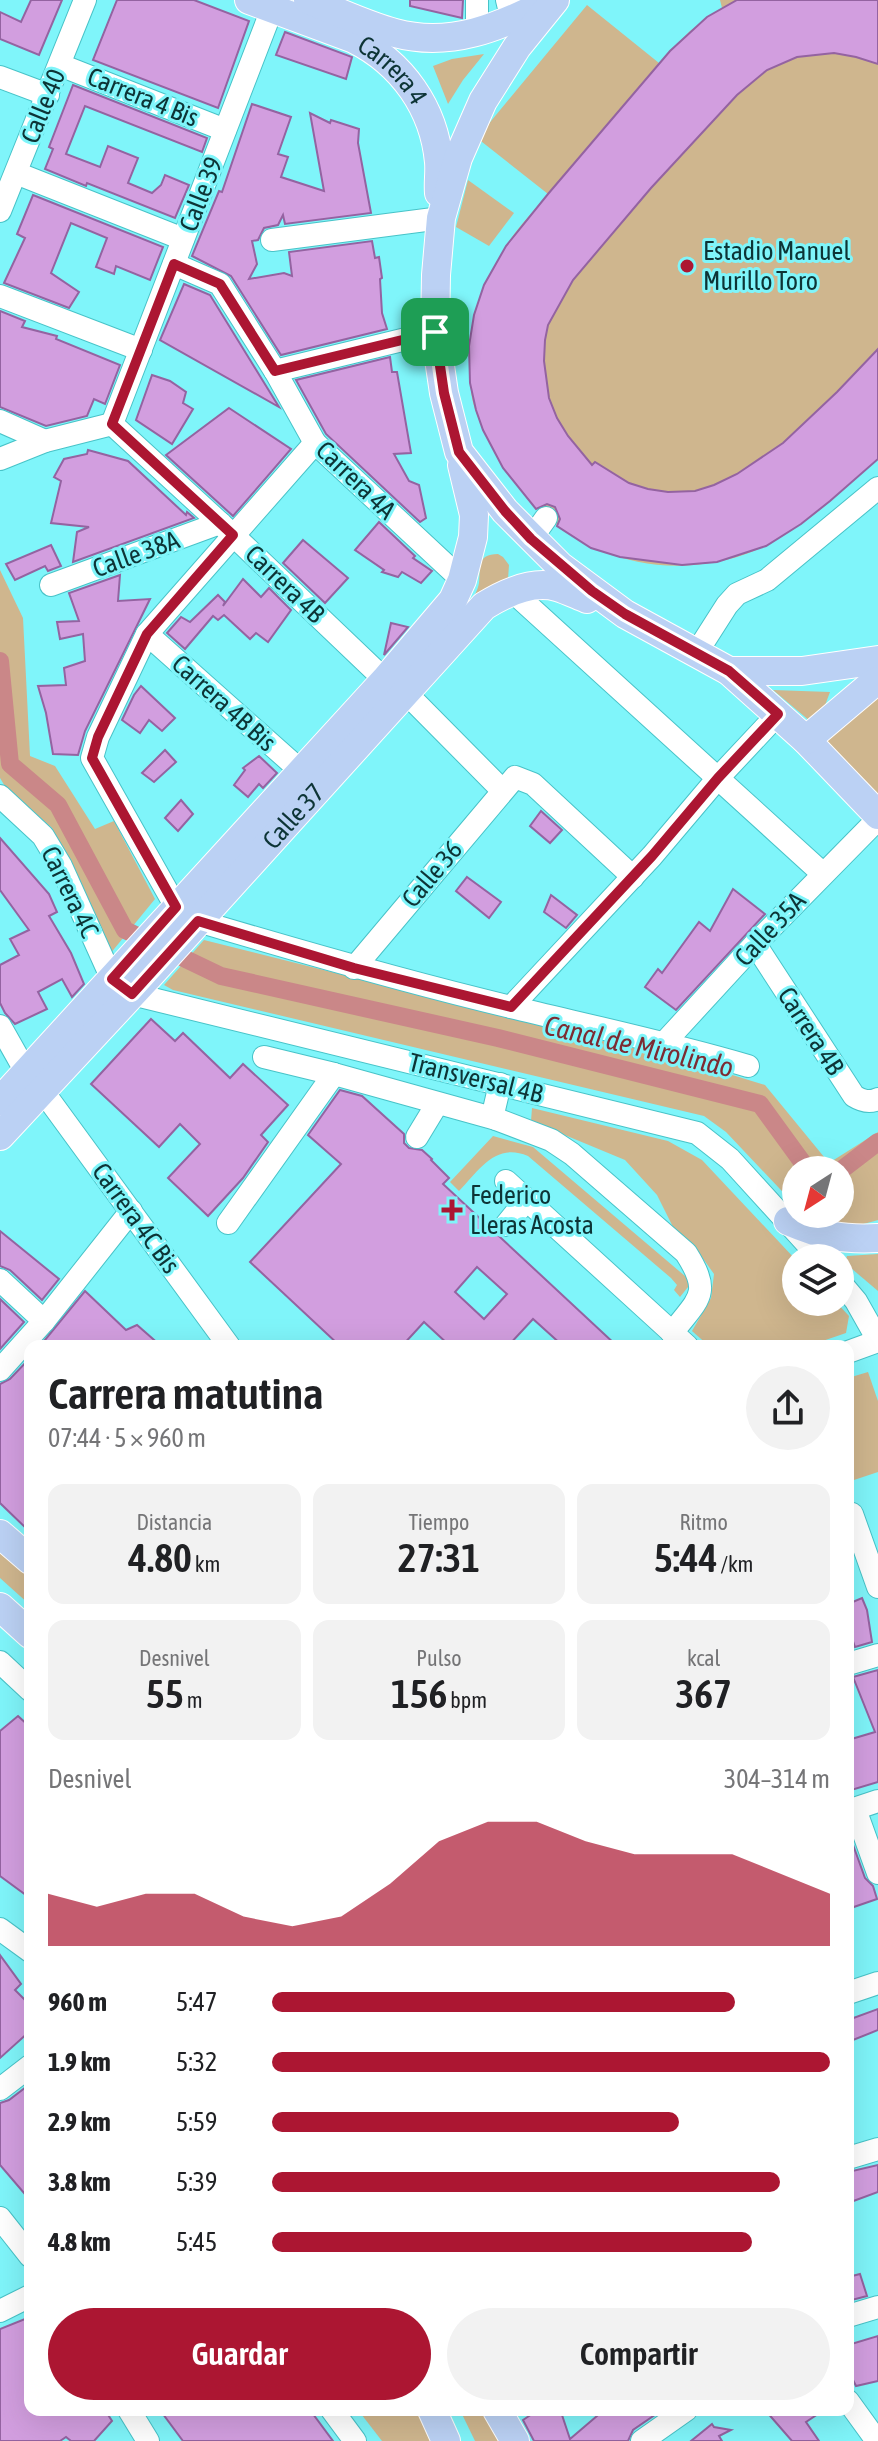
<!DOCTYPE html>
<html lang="es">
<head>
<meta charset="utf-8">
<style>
  :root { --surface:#fff; --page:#f2f2f2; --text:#202124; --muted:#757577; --accent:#ac1632 }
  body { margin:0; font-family:"Asap Condensed",sans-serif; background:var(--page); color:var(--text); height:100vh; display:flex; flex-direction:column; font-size:30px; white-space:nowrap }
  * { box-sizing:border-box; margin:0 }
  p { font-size:26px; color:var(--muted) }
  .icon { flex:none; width:44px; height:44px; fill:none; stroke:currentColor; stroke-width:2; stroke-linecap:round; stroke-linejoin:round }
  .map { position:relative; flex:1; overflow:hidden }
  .sheet { position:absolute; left:24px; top:1340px; width:830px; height:1076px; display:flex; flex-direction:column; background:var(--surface); border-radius:16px; box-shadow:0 8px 32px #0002 }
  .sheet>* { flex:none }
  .needle { width:52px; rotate:216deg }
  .fabs { position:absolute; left:782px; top:1156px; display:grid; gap:16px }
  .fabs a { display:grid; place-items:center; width:72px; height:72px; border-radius:50%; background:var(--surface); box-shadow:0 8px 32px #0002; font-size:40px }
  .pin { position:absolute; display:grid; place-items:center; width:68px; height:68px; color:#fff; margin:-34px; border-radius:16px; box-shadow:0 4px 12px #0006 }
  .round { display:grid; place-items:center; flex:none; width:84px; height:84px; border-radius:42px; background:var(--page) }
  .summary { display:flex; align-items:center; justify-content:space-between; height:136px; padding:0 24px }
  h1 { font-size:44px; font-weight:600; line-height:60px }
  .stats { display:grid; grid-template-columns:repeat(3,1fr); gap:12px; height:136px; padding:8px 24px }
  .stats div { display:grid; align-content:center; border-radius:16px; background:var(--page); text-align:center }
  .stats b { font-size:40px; font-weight:600 }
  .stats small { font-size:22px; font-weight:400 }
  .stats p { font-size:22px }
  .chart { height:224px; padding:16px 24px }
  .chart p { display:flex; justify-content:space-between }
  .chart svg { width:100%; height:144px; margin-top:8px; fill:var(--accent); opacity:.7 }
  .button { display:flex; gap:16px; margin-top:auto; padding:16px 24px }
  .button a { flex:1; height:92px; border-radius:48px; background:var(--accent); color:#fff; font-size:32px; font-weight:600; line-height:92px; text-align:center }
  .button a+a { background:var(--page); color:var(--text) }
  ul { padding:0 24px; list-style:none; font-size:26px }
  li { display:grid; grid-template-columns:128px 96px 1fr; align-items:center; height:60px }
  li i { height:20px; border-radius:10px; background:var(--accent) }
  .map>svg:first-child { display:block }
</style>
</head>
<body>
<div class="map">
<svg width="878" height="2441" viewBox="0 0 878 2441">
  <rect width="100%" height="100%" fill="#7ff5fa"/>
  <!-- green -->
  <g fill="#cfb68e">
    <path d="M720,0H878V459C831,501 781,551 716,562C619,580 535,530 491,445C482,427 469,402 471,382C471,374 475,366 477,358C483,337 488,315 494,294C498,279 500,260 506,247C514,231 536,209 548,194L477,138L587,5L659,63L690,31L722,8Z"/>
    <path d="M484,54L463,80L448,104L433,66L452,59Z"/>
    <path d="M468,180L514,213L489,246L456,227Z"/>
    <path d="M498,554L503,557L509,565L508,579L471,602C474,596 478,590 479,583C481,566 476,555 498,554Z"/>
    <path d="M0,570L23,618L30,756L55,766L95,829L114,821L155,899L110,954L52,828L6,788L0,778Z"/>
    <path d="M773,690L830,692L817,727Z"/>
    <path d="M878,694V799L827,741L863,706Z"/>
    <path d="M204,940L690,1062L765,1085L829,1163L878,1132V1220C849,1229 840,1226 813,1214H840V1170H796V1206L726,1132L704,1116L173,990L164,985Z"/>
    <path d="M532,1108L668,1141L702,1160L796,1260V1302H836L849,1316L846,1333L808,1346H709L692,1331L711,1298L714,1274L699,1253L675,1231L657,1195L625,1160L531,1121Z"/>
    <path d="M493,1136L533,1147L692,1282L680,1297L674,1290L677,1285L671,1278L528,1156C496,1142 480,1169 459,1191L450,1182Z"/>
    <path d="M878,1254V1291L845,1263L847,1256Z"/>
    <path d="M868,1372L878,1401V1472L848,1482V1378Z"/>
    <path d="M0,1544L30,1572V1605L0,1578Z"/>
    <path d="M358,2410H425L440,2441H382Z"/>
    <path d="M460,2410H488L508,2441H475Z"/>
  </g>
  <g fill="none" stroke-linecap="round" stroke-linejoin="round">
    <!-- canal -->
    <g stroke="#ca8788" stroke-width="18">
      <path d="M0,661L10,764L58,805L125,930L221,976L498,1038L760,1104L808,1170"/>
      <path d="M840,1171L878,1142"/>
    </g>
  </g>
  <!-- building -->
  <g fill="#d29edf" stroke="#9463a1" stroke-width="2" fill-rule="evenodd">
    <path d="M31,0H62L39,55L0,39V12L21,22Z"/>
    <path d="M117,0H194L249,21L218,108L93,60Z"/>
    <path d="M410,0H463L462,18L410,6Z"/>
    <path d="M737,0H878V64L856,57L834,53L797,57L767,70L737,95L651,188L573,280L548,325L545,340L544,361L549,398L557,418L568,436L592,465L595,462L629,483L648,489L668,492L695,491L714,485L737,474L783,443L837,392L878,349V459L830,501L801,524L766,546L717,562L682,565L620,557L591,548L557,526L560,519L555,507L547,504L536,509L503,468L483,430L476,410L470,383L469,346L474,315L484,285L506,246L548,194L670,51L707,17Z"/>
    <path d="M285,32L352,57L346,79L276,55Z"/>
    <path d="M73,85L207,138L202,152L85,106L66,154L100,167L108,146L138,158L128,183L152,193L161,185L165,175L189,185L175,218L87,183L86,186L45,169L53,149L49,147Z"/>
    <path d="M252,104L291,117L278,154L288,157L281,177L324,191L310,113L330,123L331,120L359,129L358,143L371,213L285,224L283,215L278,225L264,228L258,240L252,241L257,264L249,279L284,273L292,276L289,252L372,241L375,258L379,257L382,278L380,279L382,313L387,329L281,355L231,276L192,256L219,191L222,192Z"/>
    <path d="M33,195L163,247L150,280L116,266L114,274L96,267L107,238L71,223L51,273L79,292L69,308L4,283L25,238L17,234Z"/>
    <path d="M184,284L210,295L279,407L160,340Z"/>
    <path d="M0,311L25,321L22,327L57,336L56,339L120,365L105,404L94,399L87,416L46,426L0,407Z"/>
    <path d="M390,357L392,372H397L411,453L394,454L409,481L419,485L426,518L420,522L326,434L296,380Z"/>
    <path d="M152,375L170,381L186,392L183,403L193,409L172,444L136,420Z"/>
    <path d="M229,408L291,449L233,516L166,455Z"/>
    <path d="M88,450L128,461L186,515L187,512L194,518L73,562L77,532L89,527L51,523L61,481L54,477L64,459L87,454Z"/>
    <path d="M379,522L415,556L413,558L432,571L421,583L402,572L398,577L382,572L384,570L355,550Z"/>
    <path d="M303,540L348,578L325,603L283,563Z"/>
    <path d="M51,545L61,566L48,571L45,566L15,580L6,564Z"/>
    <path d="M120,575L118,601L150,599L85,731L78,755L53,754L46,713L38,686L66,685L64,668L85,661L83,634L60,639L57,622L79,621L69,593Z"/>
    <path d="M243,579L261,597L269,588L291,610L268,642L256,633L250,639L224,615L218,620L213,616L185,649L167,633L181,617L190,622L218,595L225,602L223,606Z"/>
    <path d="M391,623L408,627L384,655Z"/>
    <path d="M141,686L175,718L162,731L149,720L140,733L122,720L134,695Z"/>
    <path d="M165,750L176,762L154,782L142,773Z"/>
    <path d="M259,756L277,773L263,788L259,784L248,797L234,785L245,770L243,768Z"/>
    <path d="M181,800L193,814L178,831L165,818Z"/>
    <path d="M541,811L562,830L550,843L530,826Z"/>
    <path d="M0,838L49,894L57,912L49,916L71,953L84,984L72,997L62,979L38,992L47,1009L15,1024L5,1013L0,1003V965L19,955L10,939L29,930L0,890Z"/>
    <path d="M467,877L501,902L489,918L456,891Z"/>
    <path d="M733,889L765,914L676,1010L645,987L658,969L662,973L699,922L710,931Z"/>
    <path d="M551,895L577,915L566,928L544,912Z"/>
    <path d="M151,1019L175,1041L183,1033L230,1078L243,1064L288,1105L261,1135L268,1142L243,1178L208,1216L168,1178L200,1144L180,1124L159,1147L91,1084Z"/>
    <path d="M340,1090L362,1096L404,1134V1143L409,1148L422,1150L432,1159L431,1160L449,1178L443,1184L617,1346H563L533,1319L508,1346H450L424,1322L402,1346H340L250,1262L341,1164L308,1135ZM477,1267L507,1294L484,1319L455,1292Z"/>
    <path d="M0,1231L59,1279L42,1300L10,1270L0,1266Z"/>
    <path d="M85,1291L126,1330L137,1325L161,1346H40Z"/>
    <path d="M0,1299L24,1322L0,1349Z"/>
    <path d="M30,1358V1532L0,1503V1384L10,1379Z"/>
    <path d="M862,1598L867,1610L872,1642L855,1647L848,1627V1604Z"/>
    <path d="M878,1670V1782L848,1791V1740L875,1732L853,1677Z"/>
    <path d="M18,1716L30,1727V1898L0,1876V1731Z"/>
    <path d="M848,1831L865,1878L873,1886L877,1899L848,1909Z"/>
    <path d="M0,1955L21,1984L15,1990L30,2005V2031L0,2058Z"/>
    <path d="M878,2009V2030L848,2042V2020Z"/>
    <path d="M30,2084V2200L0,2165V2103L9,2100Z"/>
    <path d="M878,2165V2192L848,2203V2172Z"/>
    <path d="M860,2274L867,2296L848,2301V2277Z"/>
    <path d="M30,2317V2410H105L112,2421L94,2441H71L66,2437L60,2441H0V2329Z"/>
    <path d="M878,2336V2381L856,2386L848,2370V2345Z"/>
    <path d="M160,2410H310L333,2441H183Z"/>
    <path d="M538,2410H556L562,2415L570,2439L604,2410H662L633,2430L628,2441H534L523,2420Z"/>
    <path d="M765,2410H824L806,2422L819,2441H792Z"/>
    <path d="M712,2424L714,2427L731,2430L719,2436L722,2441H691Z"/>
  </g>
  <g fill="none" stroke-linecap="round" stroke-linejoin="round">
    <!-- minor casing -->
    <g stroke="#48c3c8" stroke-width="24">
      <g id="minor">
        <path d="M507,0L512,21"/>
        <path d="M477,34V0"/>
        <path d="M60,65L225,130"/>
        <path d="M0,77L48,95"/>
        <path d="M16,173L183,239"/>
        <path d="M0,211L85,0"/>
        <path d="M272,240L441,218"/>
        <path d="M174,264L220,284L275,371L315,443L462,580"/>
        <path d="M0,296L141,350"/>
        <path d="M275,371L435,332"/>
        <path d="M0,421L45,441"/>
        <path d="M112,424L272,9"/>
        <path d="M112,424L233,535L385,680"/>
        <path d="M315,443L147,634L98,737L92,758L176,907L198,921C302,952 406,982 511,1007C590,1026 670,1043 748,1066"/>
        <path d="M0,459L45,441L112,424"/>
        <path d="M531,539L546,518"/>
        <path d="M51,585L220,523"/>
        <path d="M512,591L822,873"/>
        <path d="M147,634L301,771"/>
        <path d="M697,652L727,605L737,594L767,580L878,488"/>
        <path d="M406,693L502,790"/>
        <path d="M0,796L43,836L61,866L112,979L132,994L697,1133L730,1159L820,1258"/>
        <path d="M755,944L854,1096C862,1101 869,1103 878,1099"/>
        <path d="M354,968L515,777L533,784L633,877"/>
        <path d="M511,1007L652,856L718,778L778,714"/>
        <path d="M0,1026L26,1072"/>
        <path d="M665,1042L755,944L878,819"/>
        <path d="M264,1057L334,1074L496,1119"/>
        <path d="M500,1084L493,1114L496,1119L551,1140L572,1154L686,1253C712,1294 699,1298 672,1333"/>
        <path d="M42,1090L229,1346"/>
        <path d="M417,1137L437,1104"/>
        <path d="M506,1181L687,1346"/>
        <path d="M228,1223L334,1074"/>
        <path d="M506,1225L527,1199"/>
        <path d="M0,1280L44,1321"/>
        <path d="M840,1282L856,1301L878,1340"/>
        <path d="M848,1352L878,1341"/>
        <path d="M0,1370L44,1321L131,1211"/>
        <path d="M848,1515L852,1514L878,1587"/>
        <path d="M0,1662L30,1690"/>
        <path d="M848,1664L878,1655"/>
        <path d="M855,1809L878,1873"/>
        <path d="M848,1811L878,1801"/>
        <path d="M0,1929L30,1951"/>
        <path d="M848,1993L878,1983"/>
        <path d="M0,2089L30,2066"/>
        <path d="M848,2158L878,2149"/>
        <path d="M0,2218L30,2256"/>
        <path d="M0,2311L30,2296"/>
        <path d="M848,2316L878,2307"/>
        <path d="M848,2401L877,2441"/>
        <path d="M129,2410L148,2441"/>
        <path d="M332,2410L355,2441"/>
        <path d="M642,2441L686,2410"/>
      </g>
    </g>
    <!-- major casing -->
    <g stroke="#fff" stroke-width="30">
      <g id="major">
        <path id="s1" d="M249,0L354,39C402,63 434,108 439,162C440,172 438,183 439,193"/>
        <path d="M308,0C337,11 365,25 395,33C450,48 500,27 548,2"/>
        <path d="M555,0L517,47L483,101L458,158L441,218L436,275L435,332L444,393L459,452L505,511L560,566L625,614L729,671L806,740L878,815"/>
        <path d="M729,671H802L878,660"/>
        <path d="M806,740L871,685L878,681"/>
        <path d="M0,1101L385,680L453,600L462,580L473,537L474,515L462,465"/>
        <path id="s2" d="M0,1136L148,977L484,606C505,593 532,580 557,587C567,590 577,595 587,599"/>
        <path d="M788,1221C821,1235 841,1240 878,1238"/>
        <path d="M0,1534L30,1560"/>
        <path d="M0,1607L30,1634"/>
        <path d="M432,2410L446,2441"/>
        <path d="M497,2410L515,2441"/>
      </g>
    </g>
    <!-- minor -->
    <use href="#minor" stroke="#fff" stroke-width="22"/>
    <!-- major -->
    <use href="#major" stroke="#bbd1f4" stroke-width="28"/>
  </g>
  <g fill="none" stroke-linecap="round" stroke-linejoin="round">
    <!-- route casing -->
    <g stroke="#fff" stroke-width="16">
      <path id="route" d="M174,264L220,284L275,371L435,332L444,393L459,452L505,511L531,539L592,591L625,614L729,671L778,714L718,778L652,856L511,1007L354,968L198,921L132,994L112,979L176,907L92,758L98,737L147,634L233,535L112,424Z"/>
    </g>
    <!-- route -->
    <use href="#route" stroke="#ac1632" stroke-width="10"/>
  </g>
  <!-- markers -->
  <g fill="#ac1632" stroke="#7ff5fa" stroke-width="3">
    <circle cx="687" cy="266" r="8"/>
    <path d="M448 1198h8v8h8v8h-8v8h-8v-8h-8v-8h8z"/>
  </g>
  <g text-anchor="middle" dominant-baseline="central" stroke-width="6" stroke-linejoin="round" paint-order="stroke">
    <!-- street labels -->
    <g font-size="26" fill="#0d3436" stroke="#7ff5fa">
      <text stroke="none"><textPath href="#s1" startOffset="162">Carrera 4</textPath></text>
      <text transform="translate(143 97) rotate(22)">Carrera 4 Bis</text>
      <text transform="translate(43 106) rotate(-68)">Calle 40</text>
      <text transform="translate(201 194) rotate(-69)">Calle 39</text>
      <text transform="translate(356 480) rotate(44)">Carrera 4A</text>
      <text transform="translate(136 554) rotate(-20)">Calle 38A</text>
      <text transform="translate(285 584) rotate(44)">Carrera 4B</text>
      <text transform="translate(224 703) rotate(42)">Carrera 4B Bis</text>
      <text stroke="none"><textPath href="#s2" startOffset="434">Calle 37</textPath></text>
      <text transform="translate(432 874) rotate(-50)">Calle 36</text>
      <text transform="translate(70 892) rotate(64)">Carrera 4C</text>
      <text transform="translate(770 929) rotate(-47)">Calle 35A</text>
      <text transform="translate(811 1031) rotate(57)">Carrera 4B</text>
      <text transform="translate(476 1078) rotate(14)">Transversal 4B</text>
      <text transform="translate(136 1218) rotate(54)">Carrera 4C Bis</text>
    </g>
    <!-- poi labels -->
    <g font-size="26" fill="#0d3436" stroke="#7ff5fa" text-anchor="start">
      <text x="703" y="251">Estadio Manuel<tspan x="703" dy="30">Murillo Toro</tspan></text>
      <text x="470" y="1195">Federico<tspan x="470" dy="30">Lleras Acosta</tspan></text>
    </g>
    <!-- water labels -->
    <g font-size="28" font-style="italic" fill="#7d2b32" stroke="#7ff5fa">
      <text transform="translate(639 1046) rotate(13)">Canal de Mirolindo</text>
    </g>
  </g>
</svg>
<div class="fabs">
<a><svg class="needle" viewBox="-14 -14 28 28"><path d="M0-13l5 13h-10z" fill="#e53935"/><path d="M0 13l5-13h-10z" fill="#757577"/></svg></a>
<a><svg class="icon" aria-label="layers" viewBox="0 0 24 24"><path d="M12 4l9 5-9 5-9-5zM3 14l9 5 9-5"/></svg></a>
</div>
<div class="pin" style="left:435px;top:332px;background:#1e9e55"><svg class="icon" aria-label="arrive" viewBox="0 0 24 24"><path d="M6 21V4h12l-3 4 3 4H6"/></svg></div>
<section class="sheet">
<div class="summary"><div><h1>Carrera matutina</h1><p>07:44 · 5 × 960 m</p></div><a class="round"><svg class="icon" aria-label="share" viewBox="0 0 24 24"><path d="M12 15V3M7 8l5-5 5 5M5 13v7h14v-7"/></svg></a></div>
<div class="stats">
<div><p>Distancia</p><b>4.80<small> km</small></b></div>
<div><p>Tiempo</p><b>27:31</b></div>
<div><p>Ritmo</p><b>5:44<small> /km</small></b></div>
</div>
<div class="stats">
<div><p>Desnivel</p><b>55<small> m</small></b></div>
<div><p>Pulso</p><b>156<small> bpm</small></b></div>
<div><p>kcal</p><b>367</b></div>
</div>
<div class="chart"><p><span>Desnivel</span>304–314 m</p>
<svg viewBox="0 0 160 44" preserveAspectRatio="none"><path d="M0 44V28L10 32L20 28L30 28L40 35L50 38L60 35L70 25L80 12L90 6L100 6L110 12L120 16L130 16L140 16L150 22L160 28V44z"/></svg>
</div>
<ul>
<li><b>960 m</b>5:47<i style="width:83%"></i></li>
<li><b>1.9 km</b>5:32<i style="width:100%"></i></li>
<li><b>2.9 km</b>5:59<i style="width:73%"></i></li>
<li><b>3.8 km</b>5:39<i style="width:91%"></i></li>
<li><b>4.8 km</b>5:45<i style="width:86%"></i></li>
</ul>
<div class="button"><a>Guardar</a><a>Compartir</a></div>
</section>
</div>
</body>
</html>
